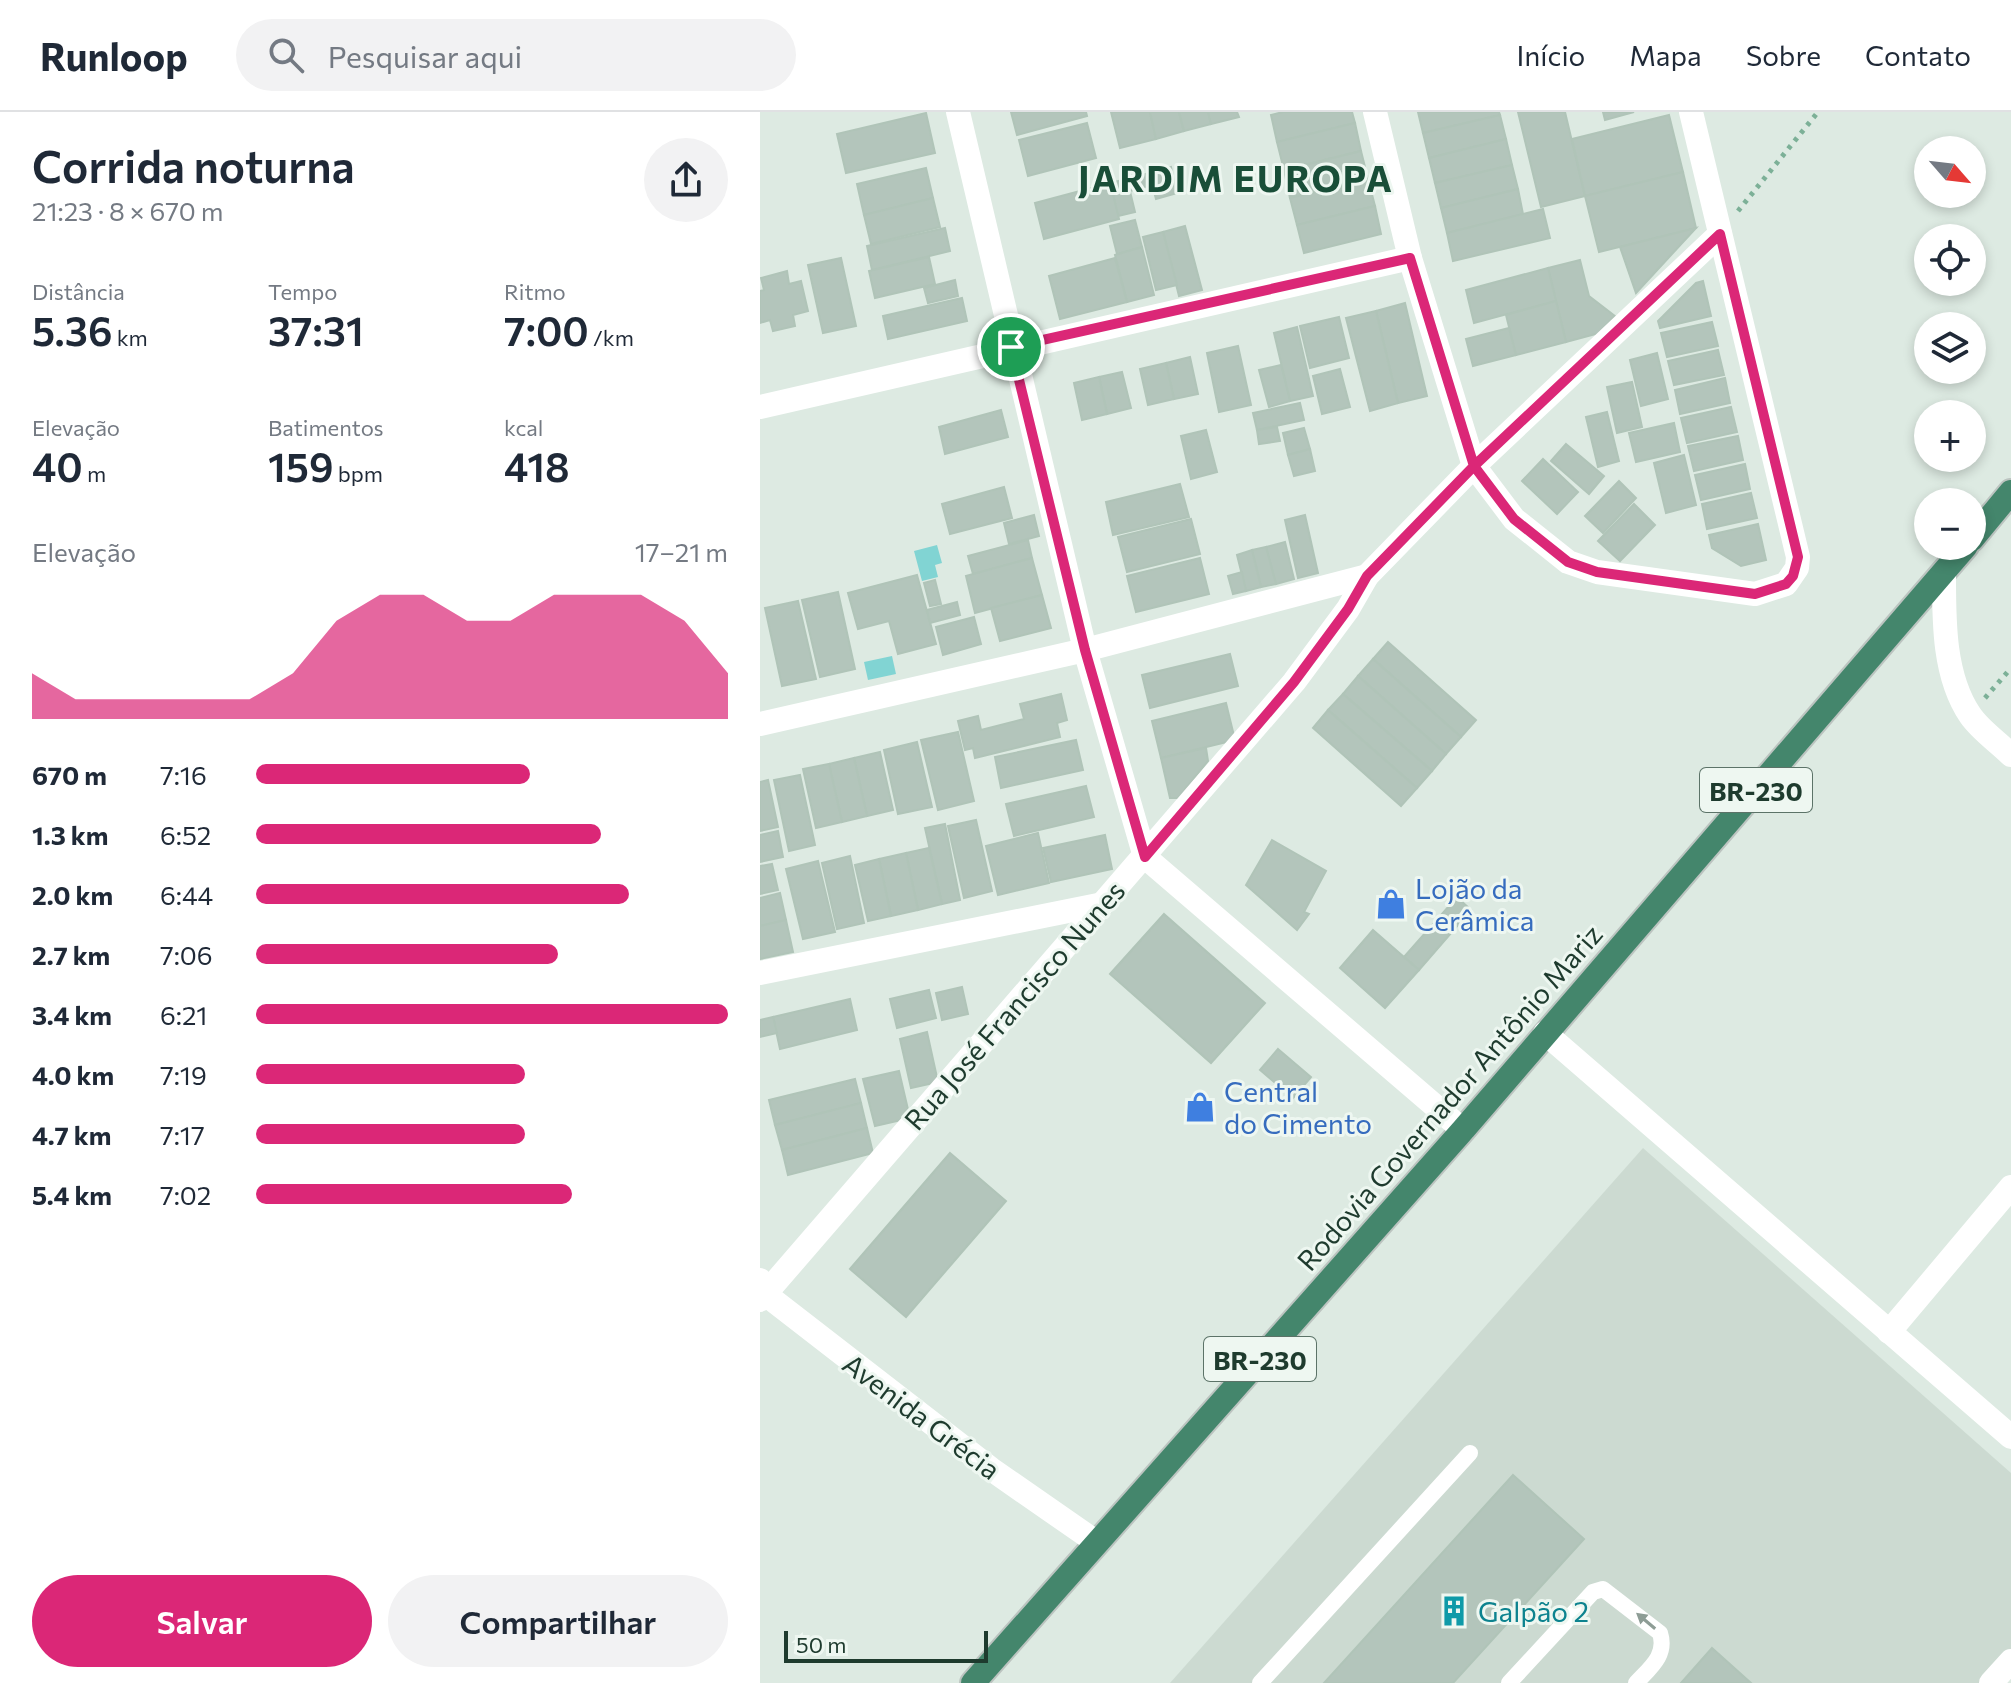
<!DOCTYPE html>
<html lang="pt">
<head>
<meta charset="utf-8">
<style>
  :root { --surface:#fff; --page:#f2f2f3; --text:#1f2937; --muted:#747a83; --line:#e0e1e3; --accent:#db2777 }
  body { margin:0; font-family:Commissioner,sans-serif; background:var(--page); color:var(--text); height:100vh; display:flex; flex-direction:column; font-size:30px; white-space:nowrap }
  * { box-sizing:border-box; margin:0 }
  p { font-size:26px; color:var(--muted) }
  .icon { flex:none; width:44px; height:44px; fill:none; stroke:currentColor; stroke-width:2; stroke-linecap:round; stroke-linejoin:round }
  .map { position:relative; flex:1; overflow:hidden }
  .sheet { display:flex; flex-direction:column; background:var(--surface); width:760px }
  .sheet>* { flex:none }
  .needle { width:52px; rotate:118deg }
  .fabs { position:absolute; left:1154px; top:24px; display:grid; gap:16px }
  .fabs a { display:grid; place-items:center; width:72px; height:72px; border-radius:50%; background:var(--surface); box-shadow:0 4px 12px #0003; font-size:40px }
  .scale { position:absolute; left:24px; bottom:20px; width:204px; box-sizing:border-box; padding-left:8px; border:4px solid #1e3b2e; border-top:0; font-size:22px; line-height:28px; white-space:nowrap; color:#1e3b2e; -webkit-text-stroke:6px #eef7f1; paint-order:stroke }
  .pin { position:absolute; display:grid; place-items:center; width:68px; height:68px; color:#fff; margin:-34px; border:4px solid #fff; border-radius:50%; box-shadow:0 2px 8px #0007 }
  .round { display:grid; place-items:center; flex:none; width:84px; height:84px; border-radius:42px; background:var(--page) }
  .headline { display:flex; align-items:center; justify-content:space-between; height:136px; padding:0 32px }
  h1 { font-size:44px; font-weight:600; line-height:60px }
  .metrics { display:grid; grid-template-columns:repeat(3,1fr); gap:12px; height:136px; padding:8px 32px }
  .metrics div { display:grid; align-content:center }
  .metrics b { font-size:40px; font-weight:600 }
  .metrics small { font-size:22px; font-weight:400 }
  .metrics p { font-size:22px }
  .chart { height:224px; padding:16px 32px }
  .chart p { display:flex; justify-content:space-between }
  .chart svg { width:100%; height:144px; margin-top:8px; fill:var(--accent); opacity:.7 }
  .button { display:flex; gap:16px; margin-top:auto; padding:16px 32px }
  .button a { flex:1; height:92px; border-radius:48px; background:var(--accent); color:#fff; font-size:32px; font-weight:600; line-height:92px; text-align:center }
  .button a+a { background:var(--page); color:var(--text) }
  ul { padding:0 32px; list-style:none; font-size:26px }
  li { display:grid; grid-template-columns:128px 96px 1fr; align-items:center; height:60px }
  li i { height:20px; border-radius:10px; background:var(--accent) }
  header { display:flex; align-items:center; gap:48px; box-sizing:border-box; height:112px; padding:0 40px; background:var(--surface); border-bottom:2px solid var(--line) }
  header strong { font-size:38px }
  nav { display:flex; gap:44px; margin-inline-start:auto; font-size:28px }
  .search { width:560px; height:72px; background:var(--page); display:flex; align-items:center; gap:20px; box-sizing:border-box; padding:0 28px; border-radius:44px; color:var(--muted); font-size:30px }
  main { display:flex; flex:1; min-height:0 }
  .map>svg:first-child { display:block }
</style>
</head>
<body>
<header>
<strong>Runloop</strong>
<div class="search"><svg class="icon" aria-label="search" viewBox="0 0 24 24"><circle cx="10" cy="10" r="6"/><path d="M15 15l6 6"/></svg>Pesquisar aqui</div>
<nav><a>Início</a><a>Mapa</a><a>Sobre</a><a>Contato</a></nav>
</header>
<main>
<section class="sheet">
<div class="headline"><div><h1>Corrida noturna</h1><p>21:23 · 8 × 670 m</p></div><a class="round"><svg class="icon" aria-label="share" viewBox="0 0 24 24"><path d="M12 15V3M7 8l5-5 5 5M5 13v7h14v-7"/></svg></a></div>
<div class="metrics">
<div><p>Distância</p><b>5.36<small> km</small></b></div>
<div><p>Tempo</p><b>37:31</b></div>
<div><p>Ritmo</p><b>7:00<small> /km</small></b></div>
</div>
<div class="metrics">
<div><p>Elevação</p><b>40<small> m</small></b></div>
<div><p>Batimentos</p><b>159<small> bpm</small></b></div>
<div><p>kcal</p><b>418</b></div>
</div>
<div class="chart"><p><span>Elevação</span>17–21 m</p>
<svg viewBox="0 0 160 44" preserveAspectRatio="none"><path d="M0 44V30L10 38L20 38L30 38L40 38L50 38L60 30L70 14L80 6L90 6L100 14L110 14L120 6L130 6L140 6L150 14L160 30V44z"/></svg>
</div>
<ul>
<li><b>670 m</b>7:16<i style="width:58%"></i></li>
<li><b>1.3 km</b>6:52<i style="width:73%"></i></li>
<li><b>2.0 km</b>6:44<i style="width:79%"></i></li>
<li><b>2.7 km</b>7:06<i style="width:64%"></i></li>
<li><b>3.4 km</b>6:21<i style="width:100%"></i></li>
<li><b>4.0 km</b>7:19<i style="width:57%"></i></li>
<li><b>4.7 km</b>7:17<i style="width:57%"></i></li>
<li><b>5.4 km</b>7:02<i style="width:67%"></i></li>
</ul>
<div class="button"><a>Salvar</a><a>Compartilhar</a></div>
</section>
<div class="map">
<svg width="1251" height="1571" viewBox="0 0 1251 1571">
  <rect width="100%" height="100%" fill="#ddeae2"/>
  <!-- built -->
  <path fill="#ccdad1" d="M883,1036L1251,1361V1537L1220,1571H410Z"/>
  <!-- water -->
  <g fill="#81d4d3">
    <path d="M177,433L182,451L175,453L178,465L162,469L154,439Z"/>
    <path d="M132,544L136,562L108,568L104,550Z"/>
  </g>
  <!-- building -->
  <g fill="#b3c5bb" stroke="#b0c4b8" stroke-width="2">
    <path d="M251,0H326L327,4L257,23Z"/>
    <path d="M351,0H390L396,27L360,36Z"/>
    <path d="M390,0H419L424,19L396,27Z"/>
    <path d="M419,0H448L451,12L424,19Z"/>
    <path d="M448,0H477L479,5L451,12Z"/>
    <path d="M523,0H592L595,11L517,30L511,3Z"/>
    <path d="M658,0H739L740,3L663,21Z"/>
    <path d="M758,0H805L825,84L781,95Z"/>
    <path d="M843,0H874L845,8Z"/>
    <path d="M166,1L175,41L86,61L77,22Z"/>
    <path d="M740,3L746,27L669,46L663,21Z"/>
    <path d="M909,3L923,60L825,84L812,27Z"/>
    <path d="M327,11L336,46L268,64L259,28Z"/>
    <path d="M595,11L601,39L524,58L517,30Z"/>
    <path d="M746,27L752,53L675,71L669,46Z"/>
    <path d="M601,39L608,67L530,86L524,58Z"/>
    <path d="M752,53L758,77L681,96L675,71Z"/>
    <path d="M411,55L417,81L396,87L389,61Z"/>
    <path d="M166,56L173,86L104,103L97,72Z"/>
    <path d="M923,60L936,116L839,140L825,84Z"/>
    <path d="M389,61L392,73L370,79L367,67Z"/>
    <path d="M367,67L375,100L358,104L350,71Z"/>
    <path d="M608,67L615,94L537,113L530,86Z"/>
    <path d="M350,71L359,107L284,127L275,91Z"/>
    <path d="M758,77L763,102L687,121L681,96Z"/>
    <path d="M173,86L180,115L111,132L104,103Z"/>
    <path d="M615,94L621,122L544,141L537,113Z"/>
    <path d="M783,97L790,126L693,149L687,121Z"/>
    <path d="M375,108L382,135L357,142L350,114Z"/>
    <path d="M425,114L442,178L419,184L403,120Z"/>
    <path d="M185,116L190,139L112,158L107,134Z"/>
    <path d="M936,116L876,181L860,135Z"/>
    <path d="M403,120L417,173L396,178L383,125Z"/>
    <path d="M382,135L394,183L367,190L355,143Z"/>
    <path d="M169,145L175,172L115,186L109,159Z"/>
    <path d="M81,146L96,214L63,221L48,153Z"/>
    <path d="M355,146L367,190L300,207L289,164Z"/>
    <path d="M820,148L829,184L855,204L839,221L806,230L788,156Z"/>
    <path d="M788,156L796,189L714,211L706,178Z"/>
    <path d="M27,159L29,172L41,169L48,199L33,203L35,214L13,219L10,208L0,211V179L4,178L1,166Z"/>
    <path d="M195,168L198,184L168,191L164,176Z"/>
    <path d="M943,169L951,204L900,216L898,209L936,171Z"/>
    <path d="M202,186L207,209L128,227L123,204Z"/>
    <path d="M796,189L806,230L756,243L746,203Z"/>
    <path d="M645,191L667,284L638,291L616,199Z"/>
    <path d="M616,199L638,291L610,299L586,206Z"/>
    <path d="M579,205L589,246L550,256L540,214Z"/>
    <path d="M952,210L958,234L907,245L901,221Z"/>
    <path d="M537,215L553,284L530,289L514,221Z"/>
    <path d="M749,216L756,243L713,254L706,227Z"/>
    <path d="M478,234L491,293L459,300L447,241Z"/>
    <path d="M958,238L964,263L914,273L908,249Z"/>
    <path d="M897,241L908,287L881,294L870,248Z"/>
    <path d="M430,245L438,282L414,287L406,251Z"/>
    <path d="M406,251L414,287L388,293L380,257Z"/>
    <path d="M521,253L530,289L509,295L499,258Z"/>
    <path d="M580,257L590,295L562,302L553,264Z"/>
    <path d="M362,260L371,296L347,302L339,265Z"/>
    <path d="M339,265L347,302L322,308L314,271Z"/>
    <path d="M965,266L970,291L920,302L915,278Z"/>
    <path d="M872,270L882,315L857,321L847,275Z"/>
    <path d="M540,291L544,308L497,318L493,301Z"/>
    <path d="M971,295L977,320L927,331L921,306Z"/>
    <path d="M241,298L248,325L185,342L179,315Z"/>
    <path d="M847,300L859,349L838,355L826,305Z"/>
    <path d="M914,311L920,340L876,350L869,321Z"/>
    <path d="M517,315L520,329L499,332L497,318Z"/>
    <path d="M544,316L550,337L528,343L523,321Z"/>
    <path d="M446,318L457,360L431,367L421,324Z"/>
    <path d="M978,324L983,348L934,359L928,334Z"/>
    <path d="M806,332L844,364L829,382L791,349Z"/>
    <path d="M550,337L555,359L534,364L528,343Z"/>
    <path d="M924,343L936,393L906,401L894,351Z"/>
    <path d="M783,347L818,380L797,402L762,369Z"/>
    <path d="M985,352L990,377L941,388L935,363Z"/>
    <path d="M859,369L876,386L843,421L825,404Z"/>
    <path d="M420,372L429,405L353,423L346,390Z"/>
    <path d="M244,375L252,406L190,422L182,392Z"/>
    <path d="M991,381L997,406L947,417L942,392Z"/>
    <path d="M874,392L895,413L860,449L838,429Z"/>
    <path d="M274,403L279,424L249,432L244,411Z"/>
    <path d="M545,403L558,461L538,466L525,408Z"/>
    <path d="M431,407L440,442L367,460L358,425Z"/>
    <path d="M998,412L1006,448L981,454L952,436L949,423Z"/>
    <path d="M268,428L272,446L213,462L208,444Z"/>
    <path d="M525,430L534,467L516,472L506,435Z"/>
    <path d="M506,435L516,472L501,475L492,438Z"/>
    <path d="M492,438L501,475L486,479L477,443Z"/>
    <path d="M272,446L282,483L215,501L206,464Z"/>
    <path d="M440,446L449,482L376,500L367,464Z"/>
    <path d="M482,460L486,479L473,482L468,464Z"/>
    <path d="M157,463L176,532L138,542L129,509L98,517L88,481Z"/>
    <path d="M175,468L181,492L170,494L164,471Z"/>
    <path d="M78,480L95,557L60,565L42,488Z"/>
    <path d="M282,483L291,516L240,529L231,496Z"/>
    <path d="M38,489L56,567L22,574L5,496Z"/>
    <path d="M197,490L200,503L170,511L167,498Z"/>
    <path d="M214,505L221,532L183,543L176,515Z"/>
    <path d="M628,530L716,608L701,625L613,547Z"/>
    <path d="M470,542L478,574L390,596L382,563Z"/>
    <path d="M613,547L701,625L686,642L598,564Z"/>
    <path d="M598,564L686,642L672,659L583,582Z"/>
    <path d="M301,582L307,608L297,611L300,625L215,646L213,636L205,638L198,609L218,604L221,618L264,607L260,592Z"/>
    <path d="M583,582L672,659L657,676L568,598Z"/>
    <path d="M466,591L475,628L401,646L392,609Z"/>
    <path d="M568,598L657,676L641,694L553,616Z"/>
    <path d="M198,620L214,689L178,698L161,628Z"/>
    <path d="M316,628L323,658L241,676L235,645Z"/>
    <path d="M157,630L172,695L138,702L124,638Z"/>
    <path d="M446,636L448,649L418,686H410L401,646Z"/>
    <path d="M120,640L133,698L107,704L94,646Z"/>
    <path d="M94,646L107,704L82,710L69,652Z"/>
    <path d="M69,652L82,710L56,716L43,657Z"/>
    <path d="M40,663L55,733L29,739L14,668Z"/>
    <path d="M8,668L18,715L0,719V670Z"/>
    <path d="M326,674L334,705L254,724L246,692Z"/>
    <path d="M216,708L232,779L204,786L188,714Z"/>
    <path d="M185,712L200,788L182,792L165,716Z"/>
    <path d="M18,719L23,745L0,750V723Z"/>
    <path d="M278,721L289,771L238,783L226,734Z"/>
    <path d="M345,723L352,757L291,770L283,736Z"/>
    <path d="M512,728L566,759L544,800L549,802L537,818L486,773Z"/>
    <path d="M169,736L182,792L158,798L146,741Z"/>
    <path d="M146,741L158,798L131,804L119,747Z"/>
    <path d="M90,744L104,811L77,817L62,751Z"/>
    <path d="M119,747L131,804L108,809L95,753Z"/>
    <path d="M58,749L75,820L43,827L26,757Z"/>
    <path d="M12,752L18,778L0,782V754Z"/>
    <path d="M20,781L26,808L0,814V786Z"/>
    <path d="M697,785L711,798L659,858L644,845Z"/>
    <path d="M404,802L505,891L451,951L350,862Z"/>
    <path d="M26,808L33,840L0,847V814Z"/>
    <path d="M613,818L659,858L625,896L580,856Z"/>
    <path d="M202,875L208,902L182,908L176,881Z"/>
    <path d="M169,878L176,906L137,916L130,887Z"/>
    <path d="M90,887L97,918L20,937L13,905Z"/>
    <path d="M13,905L17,921L0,925V908Z"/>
    <path d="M167,920L178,970L151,976L140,927Z"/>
    <path d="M518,937L551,965L533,986L500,958Z"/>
    <path d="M139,959L150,1006L115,1014L103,967Z"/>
    <path d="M95,967L101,991L15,1013L9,988Z"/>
    <path d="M101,991L107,1016L22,1038L15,1013Z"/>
    <path d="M107,1016L113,1041L28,1063L22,1038Z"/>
    <path d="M190,1041L246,1089L146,1205L90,1157Z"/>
    <path d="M753,1363L824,1427L693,1571H564Z"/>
    <path d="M952,1536L991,1571H921Z"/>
  </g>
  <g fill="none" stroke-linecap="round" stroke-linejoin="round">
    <!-- trunk casing -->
    <g stroke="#bcc4c0" stroke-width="28">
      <g id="trunk">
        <path d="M1212,427L1251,380"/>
        <path d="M213,1571L703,1018L1206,434"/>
      </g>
    </g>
    <!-- path -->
    <g stroke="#7cb097" stroke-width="5" stroke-dasharray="4 6" stroke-linecap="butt">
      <path d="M978,99L1058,0"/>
      <path d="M1225,586L1251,556"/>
    </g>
    <!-- service -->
    <g stroke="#fff" stroke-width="16">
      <path d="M500,1571L710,1341"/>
      <path d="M749,1571L833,1480L843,1477L900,1521C907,1543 891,1555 876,1571"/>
    </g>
    <!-- minor -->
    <g stroke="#fff" stroke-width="24">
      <path d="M198,0L325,538L385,745L703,1018"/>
      <path d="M615,0L650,146L714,354L754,407L808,450L837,460L995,482L1026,472L1037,456L1038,445L931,0"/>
      <path d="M0,295L650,146"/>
      <path d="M1184,461C1184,507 1183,563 1210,603C1220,618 1238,630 1251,643"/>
      <path d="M0,612L325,538L607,464"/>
      <path d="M0,861L338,793"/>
      <path d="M785,921L1251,1325"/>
      <path d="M0,1168L5,1182L231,1357L336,1430"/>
      <path d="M0,1188L534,570L588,497L607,464L714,354L960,122"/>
      <path d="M1129,1220L1251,1075"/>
      <path d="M1231,1571L1251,1549"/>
    </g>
    <!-- trunk -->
    <use href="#trunk" stroke="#44866c" stroke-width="24"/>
  </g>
  <!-- one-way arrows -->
  <defs><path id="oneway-solid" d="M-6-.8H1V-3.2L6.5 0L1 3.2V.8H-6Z" transform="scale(2)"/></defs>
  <use fill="#8e9d96" href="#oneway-solid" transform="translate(886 1509) rotate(-140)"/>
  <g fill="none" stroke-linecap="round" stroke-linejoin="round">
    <!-- route casing -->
    <g stroke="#fff" stroke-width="16">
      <path id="route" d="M251,235L325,538L385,745L534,570L588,497L607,464L714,354L754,407L808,450L837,460L995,482L1026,472L1033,464L1038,445L960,122L714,354L650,146L251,235"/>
    </g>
    <!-- route -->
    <use href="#route" stroke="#db2777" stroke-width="10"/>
  </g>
  <!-- icons -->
  <defs>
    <g id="shop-bare" transform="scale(2.4)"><path d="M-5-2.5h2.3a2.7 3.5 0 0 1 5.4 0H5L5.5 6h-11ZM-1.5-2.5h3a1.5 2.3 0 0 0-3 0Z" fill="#3f7fe0" stroke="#eef7f1" stroke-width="2.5" paint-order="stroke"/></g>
    <g id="building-bare" transform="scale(2.4)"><path d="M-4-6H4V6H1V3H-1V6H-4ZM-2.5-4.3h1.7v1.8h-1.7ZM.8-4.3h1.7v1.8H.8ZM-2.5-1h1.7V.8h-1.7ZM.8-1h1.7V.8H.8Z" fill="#0f9aa8" stroke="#eef7f1" stroke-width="2.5" paint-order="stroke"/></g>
  </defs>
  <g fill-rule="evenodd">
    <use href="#shop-bare" x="631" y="792"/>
    <use href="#shop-bare" x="440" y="995"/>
    <use href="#building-bare" x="694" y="1499"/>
  </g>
  <g text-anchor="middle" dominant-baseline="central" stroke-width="6" stroke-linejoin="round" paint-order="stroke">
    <!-- shield labels -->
    <g fill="#eef7f1" stroke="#5c7368" stroke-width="2">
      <rect x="940" y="656" width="112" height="44" rx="6"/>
      <rect x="444" y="1225" width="112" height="44" rx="6"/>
    </g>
    <g font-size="26" font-weight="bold" fill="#1e3b2e">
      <text x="996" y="678">BR-230</text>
      <text x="500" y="1247">BR-230</text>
    </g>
    <!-- shop labels -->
    <g font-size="28" fill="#366cbe" stroke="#eef7f1" text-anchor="start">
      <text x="655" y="776">Lojão da<tspan x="655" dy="32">Cerâmica</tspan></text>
      <text x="464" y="979">Central<tspan x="464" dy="32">do Cimento</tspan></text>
    </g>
    <!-- street labels -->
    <g font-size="28" fill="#1e3b2e" stroke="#eef7f1">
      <text transform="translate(254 893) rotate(-49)">Rua José Francisco Nunes</text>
      <text transform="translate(689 985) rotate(-49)">Rodovia Governador Antônio Mariz</text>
      <text transform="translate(162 1304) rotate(37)">Avenida Grécia</text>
    </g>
    <!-- culture labels -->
    <g font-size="28" fill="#0d838f" stroke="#eef7f1" text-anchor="start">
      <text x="718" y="1499">Galpão 2</text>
    </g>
    <!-- district labels -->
    <g font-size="36" font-weight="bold" letter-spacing="2" fill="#194e38" stroke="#eef7f1">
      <text x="476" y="65">JARDIM EUROPA</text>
    </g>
  </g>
</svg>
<div class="fabs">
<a><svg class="needle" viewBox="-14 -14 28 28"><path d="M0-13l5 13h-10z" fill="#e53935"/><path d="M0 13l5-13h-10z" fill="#747a83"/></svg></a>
<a><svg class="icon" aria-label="locate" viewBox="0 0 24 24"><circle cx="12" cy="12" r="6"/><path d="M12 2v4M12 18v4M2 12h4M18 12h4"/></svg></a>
<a><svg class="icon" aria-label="layers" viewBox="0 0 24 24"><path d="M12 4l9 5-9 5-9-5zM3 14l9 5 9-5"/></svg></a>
<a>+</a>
<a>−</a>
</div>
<div class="scale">50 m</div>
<div class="pin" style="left:251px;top:235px;background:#1e9e55"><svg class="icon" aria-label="arrive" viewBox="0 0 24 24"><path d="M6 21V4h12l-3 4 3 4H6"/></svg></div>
</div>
</main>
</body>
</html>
